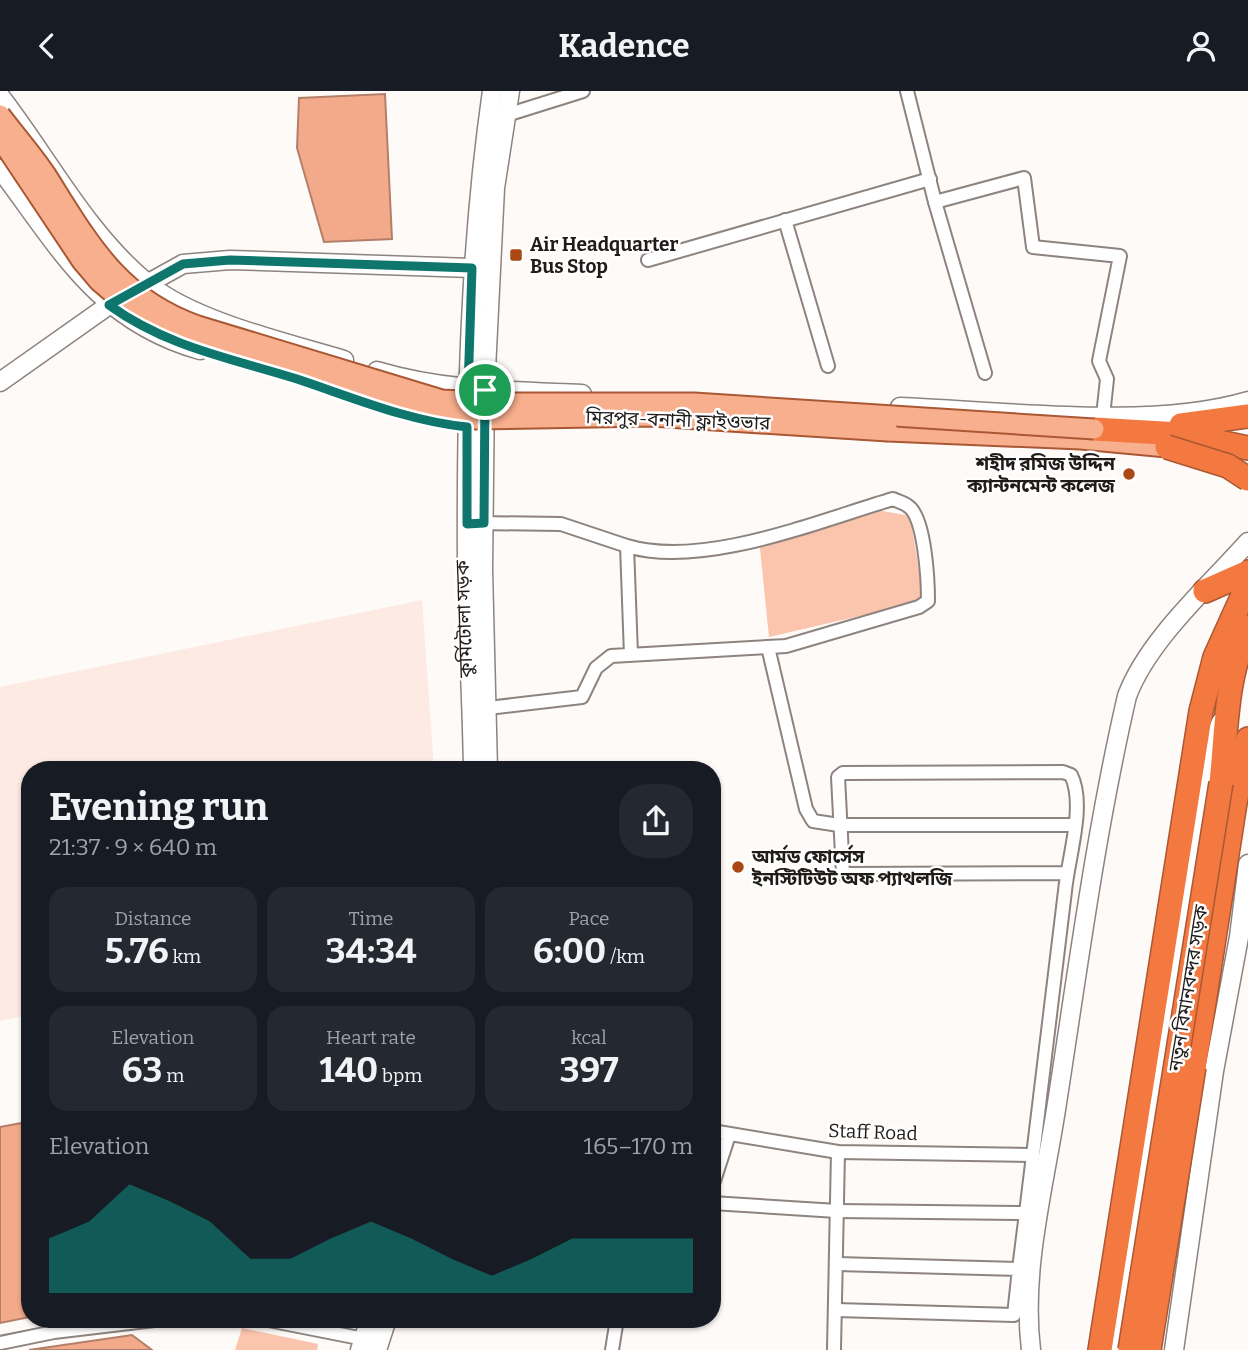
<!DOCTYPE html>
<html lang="en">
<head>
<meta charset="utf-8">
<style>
  :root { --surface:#171b24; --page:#242831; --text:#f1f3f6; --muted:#9ea1a6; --accent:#0f766e }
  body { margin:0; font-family:Bitter,"Noto Sans Bengali",serif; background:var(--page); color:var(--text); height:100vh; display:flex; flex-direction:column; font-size:26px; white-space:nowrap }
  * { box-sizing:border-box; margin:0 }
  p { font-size:23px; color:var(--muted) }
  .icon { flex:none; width:38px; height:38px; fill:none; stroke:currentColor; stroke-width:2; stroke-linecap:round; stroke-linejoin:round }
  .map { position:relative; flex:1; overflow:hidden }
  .drawer { position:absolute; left:21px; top:670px; width:700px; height:567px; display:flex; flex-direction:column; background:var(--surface); border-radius:28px; box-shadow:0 2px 5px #0004 }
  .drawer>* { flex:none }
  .pin { position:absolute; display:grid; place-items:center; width:60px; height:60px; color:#fff; margin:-30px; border:4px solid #fff; border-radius:50%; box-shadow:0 2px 7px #0007 }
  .round { display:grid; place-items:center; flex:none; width:74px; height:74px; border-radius:28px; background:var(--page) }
  .headline { display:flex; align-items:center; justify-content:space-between; height:119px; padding:0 28px }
  h1 { font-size:38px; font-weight:700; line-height:52px }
  .figures { display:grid; grid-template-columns:repeat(3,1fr); gap:10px; height:119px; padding:7px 28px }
  .figures div { display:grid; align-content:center; border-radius:18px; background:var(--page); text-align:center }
  .figures b { font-size:35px; font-weight:700 }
  .figures small { font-size:19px; font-weight:400 }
  .figures p { font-size:19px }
  .chart { height:196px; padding:14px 28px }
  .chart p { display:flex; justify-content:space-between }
  .chart svg { width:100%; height:126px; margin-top:7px; fill:var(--accent); opacity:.7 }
  header { display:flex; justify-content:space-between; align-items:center; height:91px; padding:0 28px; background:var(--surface); font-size:32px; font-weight:700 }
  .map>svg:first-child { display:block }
</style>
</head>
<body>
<header><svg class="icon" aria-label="back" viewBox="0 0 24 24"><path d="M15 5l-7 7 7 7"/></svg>Kadence<svg class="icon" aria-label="person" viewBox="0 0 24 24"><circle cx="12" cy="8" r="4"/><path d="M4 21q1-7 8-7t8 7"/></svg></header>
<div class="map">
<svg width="1248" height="1259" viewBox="0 0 1248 1259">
  <rect width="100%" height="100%" fill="#fefaf8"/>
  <!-- built -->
  <path fill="#fdeae3" d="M422,509L434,679H30V924L0,930V596Z"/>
  <!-- green -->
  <g fill="#fac4ad">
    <path d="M856,415L910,425L924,510L769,546L759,448Z"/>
    <path d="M242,1237L318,1253L317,1259H235Z"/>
  </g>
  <!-- water -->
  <g fill="#f3aa8b" stroke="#b37f69" stroke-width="2">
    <path d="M385,3L392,148L324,151L297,57L299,7Z"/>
    <path d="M27,1031L30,1044V1226L0,1232V1036Z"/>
    <path d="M132,1244L152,1259H29Z"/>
  </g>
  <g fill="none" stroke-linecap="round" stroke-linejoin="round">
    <!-- street casing -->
    <g stroke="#8d837f" stroke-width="16">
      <g id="street">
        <path d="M907,0L935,111"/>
        <path d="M500,26L583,0"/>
        <path d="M785,129L828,275"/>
        <path d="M648,169L930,88"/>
        <path d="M985,282L935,111L1024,87L1033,156L1120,165L1099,270L1107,288L1103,325"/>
        <path d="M478,432L561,433L627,455L631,564L627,455C703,478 818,430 893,408C897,410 904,412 908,415C925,426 928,490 928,510L919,516L786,555L611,565L596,577L582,606L488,617"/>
        <path d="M768,556L806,718L813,730L839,734H1075"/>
        <path d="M712,1040L838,1061L1033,1064"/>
        <path d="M712,1096L729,1044"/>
        <path d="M712,1112L837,1120"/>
        <path d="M836,1219L1014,1224L1019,1178L837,1173L1019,1178L1026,1122L837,1120L1026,1122C1039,1014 1053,907 1065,800C1068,767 1086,714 1071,684L1063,681L843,682L838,686L843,783L1067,782"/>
        <path d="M263,1228L364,1248"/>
        <path d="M0,1252L54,1241L163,1228"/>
        <path d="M612,1259L617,1228"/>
        <path d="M834,1259L838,1061"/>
      </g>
    </g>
    <!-- secondary casing -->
    <g stroke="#8d837f" stroke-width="21">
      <g id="secondary">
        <path d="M0,5C48,67 86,142 147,192C192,230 287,252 344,269"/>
        <path d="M0,78C60,157 97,230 200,259"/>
        <path d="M377,280C444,300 512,300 582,303"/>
        <path d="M0,291L109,214L183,173L230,169L472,177"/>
        <path d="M900,316C1002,320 1151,339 1248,310"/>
        <path d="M473,679C472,613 468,548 467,482C466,321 469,160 492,0"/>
        <path d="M488,679L483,479L485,299L495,97L510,0"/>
        <path d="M360,1259L370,1228"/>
        <path d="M377,1259L387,1228"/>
        <path d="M1031,1259C1021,1178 1045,1093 1057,1012C1078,877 1096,739 1127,605C1148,549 1208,496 1248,451"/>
        <path d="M1117,1259L1200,712L1212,653L1221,631"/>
        <path d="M1174,1259L1214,980L1239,846L1248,773"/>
      </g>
    </g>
    <!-- primary casing -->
    <g stroke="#a95833" stroke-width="23">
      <path id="primary" d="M888,340L1081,348L1167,356"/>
    </g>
    <!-- highway casing -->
    <g stroke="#a95833" stroke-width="26">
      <g id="highway">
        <path d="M1181,334L1248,325"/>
        <path d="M1094,338L1180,343L1248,357"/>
        <path d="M1205,500L1248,481"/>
        <path d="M1221,692C1227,634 1225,591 1248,536"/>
        <path d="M1194,976L1235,712L1248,648"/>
        <path d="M1100,1259L1201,620L1215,566L1248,493"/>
      </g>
    </g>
    <!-- street -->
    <use href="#street" stroke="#fff" stroke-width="12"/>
    <!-- secondary -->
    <use href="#secondary" stroke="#fff" stroke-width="18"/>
    <!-- primary -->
    <use href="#primary" stroke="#f8af8d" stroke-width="19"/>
    <!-- highway -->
    <use href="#highway" stroke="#f37941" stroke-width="23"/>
    <!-- primary-bridge casing -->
    <g stroke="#a95833" stroke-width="23" stroke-linecap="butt">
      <g id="primary-bridge">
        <path d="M0,24C15,44 32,63 46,84C89,152 118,207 198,235L442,309L500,312H694L1094,338"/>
        <path d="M0,47L82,170L99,190L136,222L185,246L421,322L473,328L651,325L888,340"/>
      </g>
    </g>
    <!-- highway-bridge casing -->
    <g stroke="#a95833" stroke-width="26" stroke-linecap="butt">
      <g id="highway-bridge">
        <path d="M1167,356L1228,375L1248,388"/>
        <path d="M1130,1259L1221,692"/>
        <path d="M1149,1259L1194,976"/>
      </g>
    </g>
    <!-- primary-bridge -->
    <use href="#primary-bridge" stroke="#f8af8d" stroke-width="19"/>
    <!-- highway-bridge -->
    <use href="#highway-bridge" stroke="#f37941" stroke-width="23"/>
  </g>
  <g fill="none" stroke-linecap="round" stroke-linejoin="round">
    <!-- route casing -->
    <g stroke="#fff" stroke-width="14">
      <path id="route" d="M230,169L472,177L468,299H485L484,432L467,433V336C408,330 354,307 297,288C230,267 167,256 109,214L183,173Z"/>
    </g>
    <!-- route -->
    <use href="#route" stroke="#0f766e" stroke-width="9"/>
  </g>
  <!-- markers -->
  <g fill="#ab4713" stroke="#fff" stroke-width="2.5">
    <rect x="509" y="157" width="14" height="14" rx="3.5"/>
    <circle cx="1129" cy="383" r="7"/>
    <circle cx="738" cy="776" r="7"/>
  </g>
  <g text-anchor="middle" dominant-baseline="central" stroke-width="5" stroke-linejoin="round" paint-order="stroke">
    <!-- poi labels -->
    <g font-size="19" font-weight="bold" fill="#1f1c1a" stroke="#fff" text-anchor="start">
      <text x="530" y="153">Air Headquarter<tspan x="530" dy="22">Bus Stop</tspan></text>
      <text x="1115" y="372" text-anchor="end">শহীদ রমিজ উদ্দিন<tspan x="1115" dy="22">ক্যান্টনমেন্ট কলেজ</tspan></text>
      <text x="752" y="765">আর্মড ফোর্সেস<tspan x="752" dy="22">ইনস্টিটিউট অফ প্যাথলজি</tspan></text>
    </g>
    <!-- street labels -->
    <g font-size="19" fill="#1f1c1a" stroke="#fff">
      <text transform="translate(678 329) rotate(2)">মিরপুর-বনানী ফ্লাইওভার</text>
      <text transform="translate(464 528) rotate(-92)">কুর্মিটোলা সড়ক</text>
      <text transform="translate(1188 897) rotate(-81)">নতুন বিমানবন্দর সড়ক</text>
      <text transform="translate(873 1041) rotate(2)">Staff Road</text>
    </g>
  </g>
</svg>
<div class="pin" style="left:485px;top:299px;background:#1e9e55"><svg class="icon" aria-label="arrive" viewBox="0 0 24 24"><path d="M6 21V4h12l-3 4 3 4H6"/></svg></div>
<section class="drawer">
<div class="headline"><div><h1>Evening run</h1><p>21:37 · 9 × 640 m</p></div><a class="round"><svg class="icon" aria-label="share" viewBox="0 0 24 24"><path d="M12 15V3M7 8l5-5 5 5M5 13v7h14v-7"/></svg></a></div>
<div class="figures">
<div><p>Distance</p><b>5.76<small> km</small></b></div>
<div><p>Time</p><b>34:34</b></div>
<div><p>Pace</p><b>6:00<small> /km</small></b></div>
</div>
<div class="figures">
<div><p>Elevation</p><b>63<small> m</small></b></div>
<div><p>Heart rate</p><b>140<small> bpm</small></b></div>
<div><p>kcal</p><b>397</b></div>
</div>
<div class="chart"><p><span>Elevation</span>165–170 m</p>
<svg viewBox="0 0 160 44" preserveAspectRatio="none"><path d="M0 44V25L10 19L20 6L30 12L40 19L50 32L60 32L70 25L80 19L90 25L100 32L110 38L120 32L130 25L140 25L150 25L160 25V44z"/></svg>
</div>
</section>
</div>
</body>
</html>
